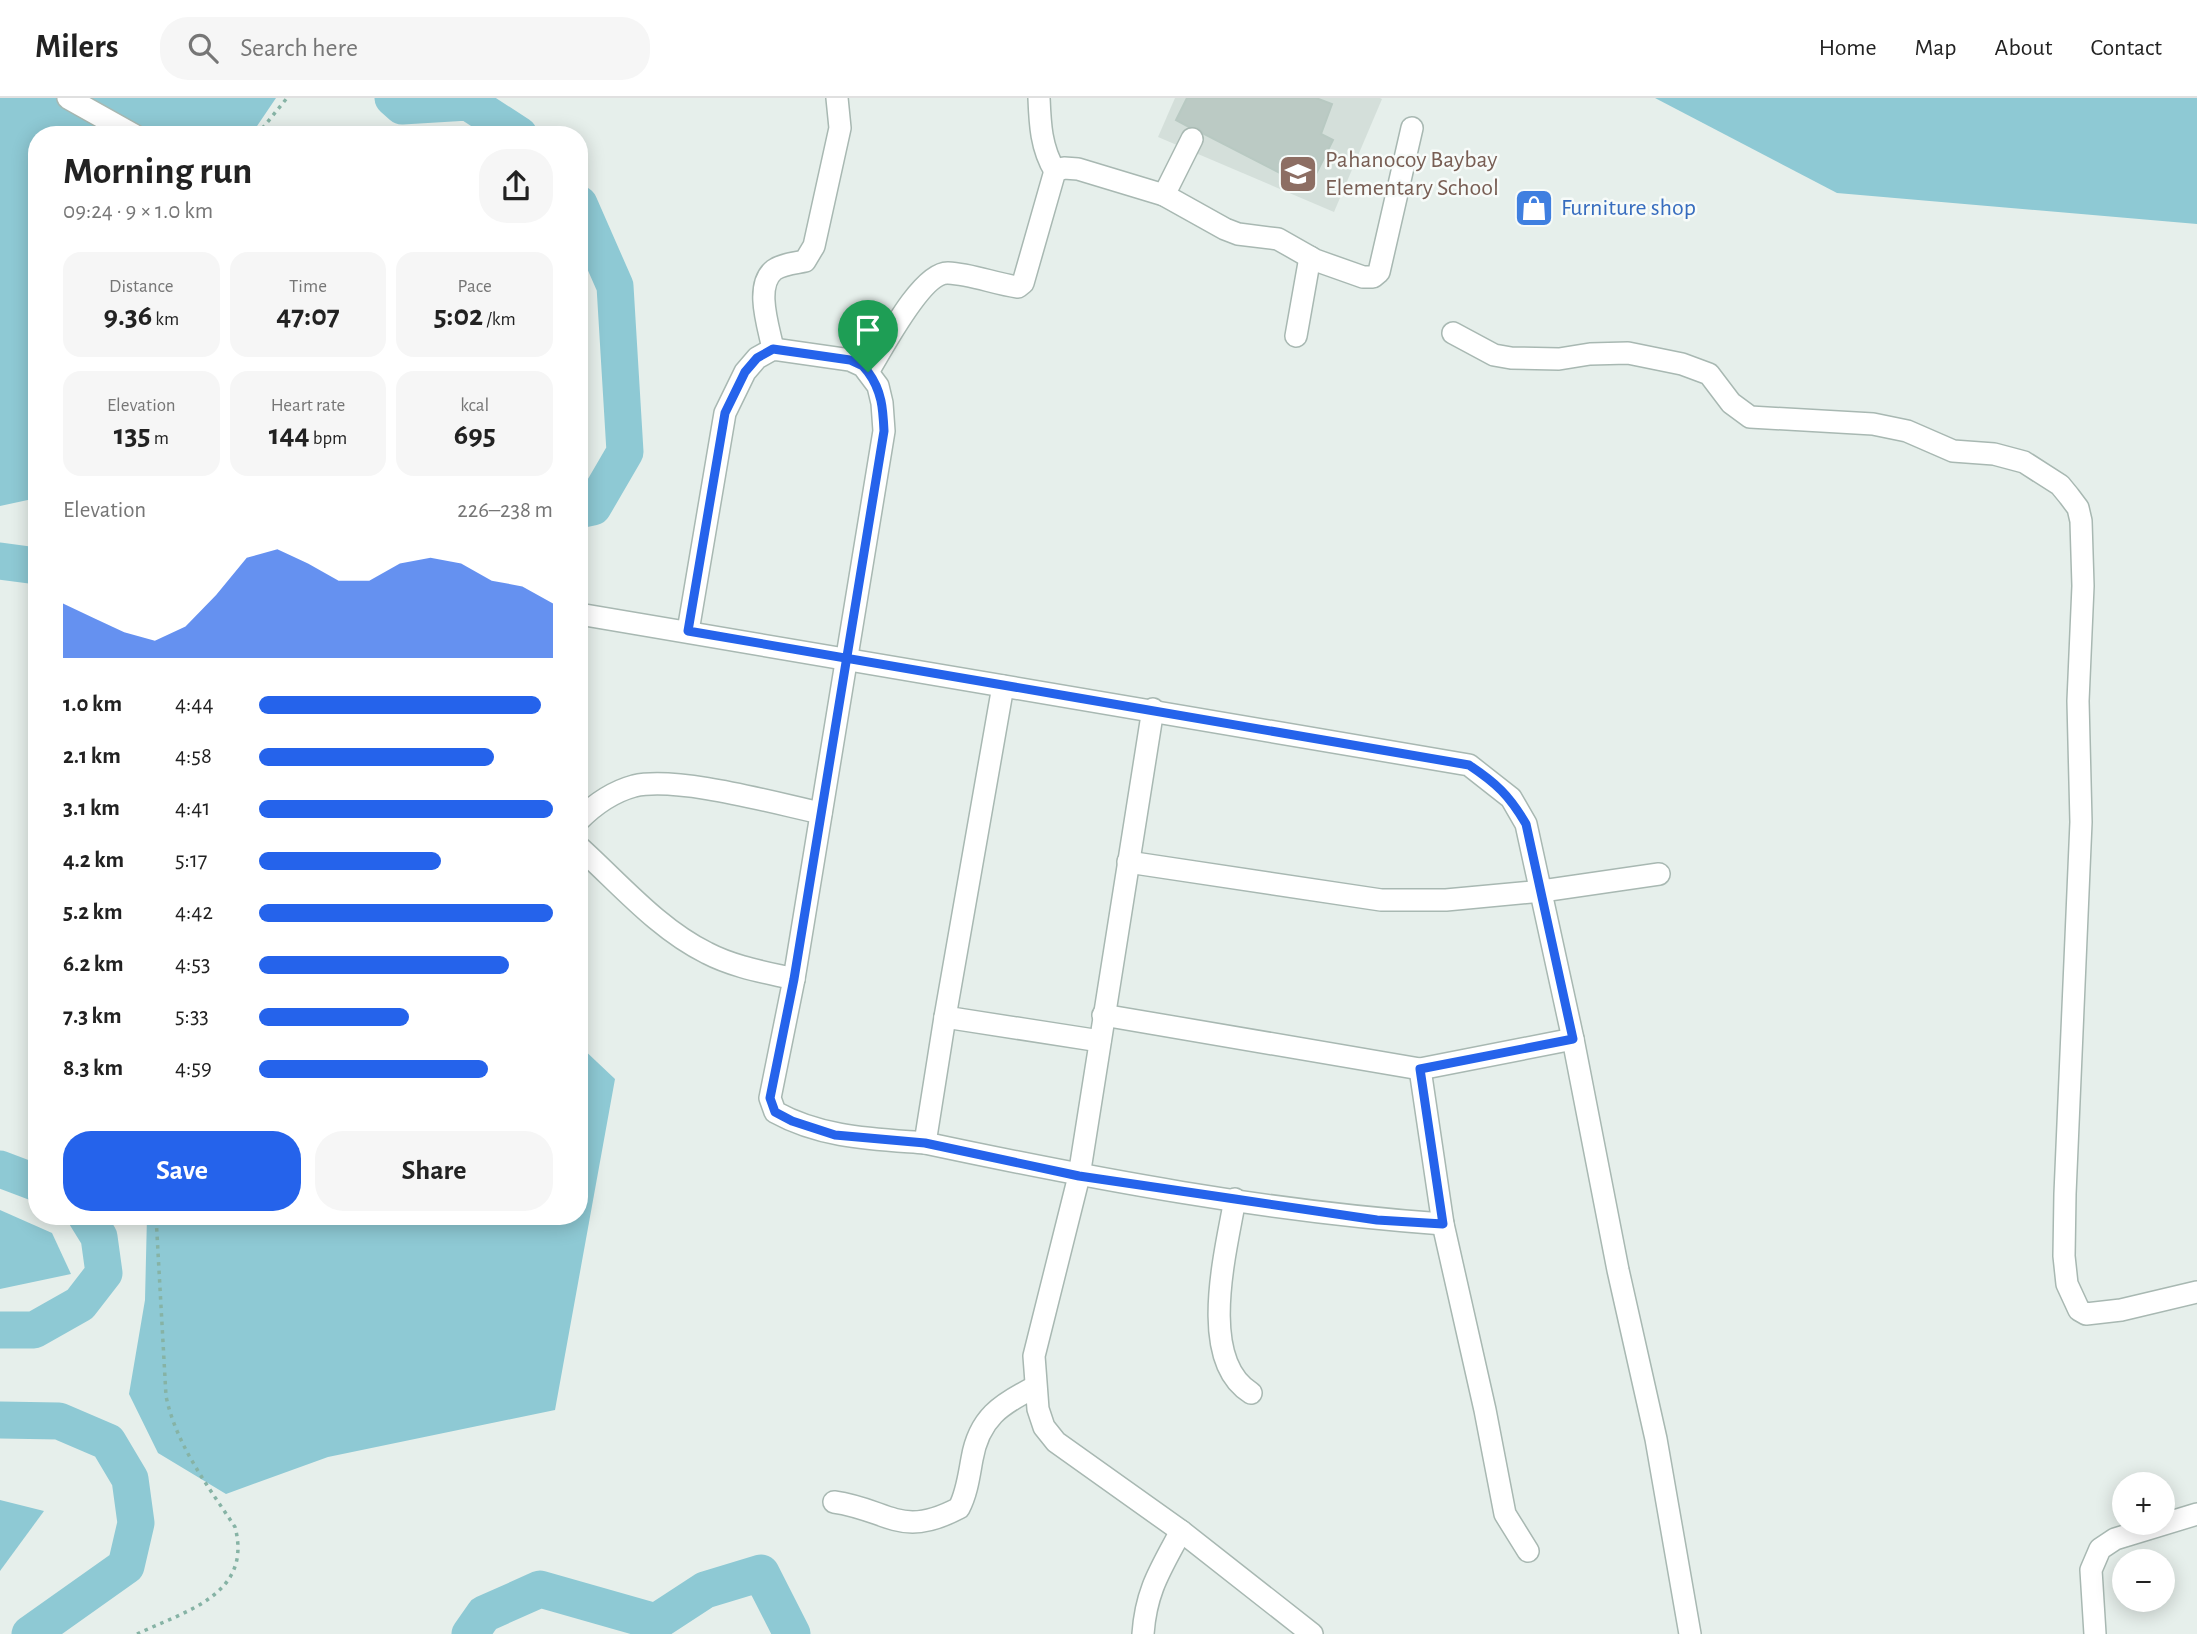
<!DOCTYPE html>
<html lang="en">
<head>
<meta charset="utf-8">
<style>
  :root { --surface:#fff; --page:#f6f6f6; --text:#222; --muted:#767676; --line:#e0e0e0; --accent:#2563eb }
  body { margin:0; font-family:"Alegreya Sans",sans-serif; background:var(--page); color:var(--text); height:100vh; display:flex; flex-direction:column; font-size:26px; white-space:nowrap }
  * { box-sizing:border-box; margin:0 }
  p { font-size:23px; color:var(--muted) }
  .icon { flex:none; width:38px; height:38px; fill:none; stroke:currentColor; stroke-width:2; stroke-linecap:round; stroke-linejoin:round }
  .map { position:relative; flex:1; overflow:hidden }
  .details { position:absolute; left:28px; top:28px; width:560px; height:1099px; display:flex; flex-direction:column; background:var(--surface); border-radius:28px; box-shadow:0 4px 18px #0003 }
  .details>* { flex:none }
  .fabs { position:absolute; left:2112px; top:1374px; display:grid; gap:14px }
  .fabs a { display:grid; place-items:center; width:63px; height:63px; border-radius:50%; background:var(--surface); box-shadow:0 4px 18px #0003; font-size:35px }
  .pin { position:absolute; display:grid; place-items:center; width:60px; height:60px; color:#fff; margin:-72px -30px; border-radius:50% 50% 50% 0; rotate:-45deg; box-shadow:0 0 7px #0007 }
  .pin .icon { rotate:45deg }
  .round { display:grid; place-items:center; flex:none; width:74px; height:74px; border-radius:28px; background:var(--page) }
  .head { display:flex; align-items:center; justify-content:space-between; height:119px; padding:0 35px }
  h1 { font-size:38px; font-weight:700; line-height:52px }
  .figures { display:grid; grid-template-columns:repeat(3,1fr); gap:10px; height:119px; padding:7px 35px }
  .figures div { display:grid; align-content:center; border-radius:18px; background:var(--page); text-align:center }
  .figures b { font-size:30px; font-weight:700 }
  .figures small { font-size:19px; font-weight:400 }
  .figures p { font-size:19px }
  .chart { height:196px; padding:14px 35px }
  .chart p { display:flex; justify-content:space-between }
  .chart svg { width:100%; height:126px; margin-top:7px; fill:var(--accent); opacity:.7 }
  .primary-button { display:flex; gap:14px; margin-top:auto; padding:14px 35px }
  .primary-button a { flex:1; height:80px; border-radius:28px; background:var(--accent); color:#fff; font-size:28px; font-weight:700; line-height:80px; text-align:center }
  .primary-button a+a { background:var(--page); color:var(--text) }
  ul { padding:0 35px; list-style:none; font-size:23px }
  li { display:grid; grid-template-columns:112px 84px 1fr; align-items:center; height:52px }
  li i { height:18px; border-radius:9px; background:var(--accent) }
  header { display:flex; align-items:center; gap:42px; box-sizing:border-box; height:98px; padding:0 35px; background:var(--surface); border-bottom:2px solid var(--line) }
  header strong { font-size:33px }
  nav { display:flex; gap:38px; margin-inline-start:auto; font-size:24px }
  .search { width:490px; height:63px; background:var(--page); display:flex; align-items:center; gap:18px; box-sizing:border-box; padding:0 24px; border-radius:28px; color:var(--muted); font-size:26px }
  .map>svg:first-child { display:block }
</style>
</head>
<body>
<header>
<strong>Milers</strong>
<div class="search"><svg class="icon" aria-label="search" viewBox="0 0 24 24"><circle cx="10" cy="10" r="6"/><path d="M15 15l6 6"/></svg>Search here</div>
<nav><a>Home</a><a>Map</a><a>About</a><a>Contact</a></nav>
</header>
<div class="map">
<svg width="2197" height="1536" viewBox="0 0 2197 1536">
  <rect width="100%" height="100%" fill="#e6efeb"/>
  <!-- built -->
  <path fill="#d4dfda" d="M1175,0H1380L1382,1L1334,114L1158,39Z"/>
  <!-- water -->
  <g fill="#8ec9d4">
    <path d="M0,0H276L251,37H37V400L0,408Z"/>
    <path d="M1655,0H2197V126L1837,95Z"/>
    <path d="M579,947L615,981L555,1312L328,1359L226,1396L158,1355L129,1296L145,1202L147,1118H579Z"/>
    <path d="M0,1112L52,1135L71,1176L0,1191Z"/>
    <path d="M0,1402L44,1413L0,1473Z"/>
  </g>
  <g fill="none" stroke-linecap="round" stroke-linejoin="round">
    <!-- river -->
    <g stroke="#8ec9d4" stroke-width="37">
      <path d="M393,0L402,8L468,4L519,37"/>
      <path d="M579,106L615,188L625,354L593,409L579,412"/>
      <path d="M0,463L37,468"/>
      <path d="M0,1071L37,1085"/>
      <path d="M0,1232H34L80,1206L104,1175L99,1139L86,1118"/>
      <path d="M0,1322L59,1323L108,1344L130,1381L136,1425L126,1468L30,1536"/>
      <path d="M470,1536L484,1516L540,1491L656,1524L705,1492L761,1475L792,1536"/>
    </g>
  </g>
  <!-- building -->
  <path fill="#bbcac4" stroke="#b8c9c2" stroke-width="2" d="M1187,0H1316L1332,6L1321,36L1333,42L1309,90L1204,36L1198,30L1189,29L1176,22Z"/>
  <g fill="none" stroke-linecap="round" stroke-linejoin="round">
    <!-- minor casing -->
    <g stroke="#a8b8b2" stroke-width="24">
      <g id="minor">
        <path d="M68,0L134,37"/>
        <path d="M1039,0C1040,26 1041,50 1055,73"/>
        <path d="M1164,97L1192,41"/>
        <path d="M1453,235L1494,257L1511,260L1559,261L1590,256L1628,255L1682,266L1709,276L1731,305L1750,319L1873,326L1907,333L1953,353L1994,356L2024,364L2060,387L2069,398L2078,410L2081,423L2083,488L2078,603L2081,724L2065,1096L2064,1158L2067,1186L2079,1212L2086,1216L2121,1212L2197,1194"/>
        <path d="M1296,238L1310,159"/>
        <path d="M773,251C769,230 754,188 774,172C782,166 796,165 805,163L814,148L840,30L837,0"/>
        <path d="M868,274C882,252 921,174 948,175C972,176 995,186 1018,189L1023,185L1055,73L1064,70L1078,71L1164,97L1225,131L1238,136L1278,141L1315,162L1363,179H1373L1379,174L1412,30"/>
        <path d="M579,516L1469,667L1511,700L1526,726L1573,941L1618,1172L1656,1341L1690,1536"/>
        <path d="M688,533L725,315L745,274L757,260L773,251L850,262L863,268L878,288L882,305L884,333L794,881L770,1000L775,1014C822,1040 873,1041 925,1045L945,919"/>
        <path d="M1003,588L945,919L1100,943"/>
        <path d="M1153,611L1079,1078L1034,1258L1038,1311L1044,1329L1056,1344L1181,1433L1312,1536"/>
        <path d="M579,722C595,706 612,694 634,688C678,678 774,705 821,715"/>
        <path d="M579,749C619,785 658,831 707,855C734,869 764,874 794,881"/>
        <path d="M1128,764L1381,802H1446L1542,793L1659,776"/>
        <path d="M1103,917L1420,971L1573,941"/>
        <path d="M1420,971L1443,1126L1485,1312L1505,1416L1528,1453"/>
        <path d="M925,1045C1094,1081 1270,1114 1443,1126"/>
        <path d="M1235,1101C1226,1153 1197,1262 1251,1295"/>
        <path d="M834,1404C890,1412 900,1441 959,1410C967,1395 969,1377 972,1361C979,1320 1001,1306 1035,1289"/>
        <path d="M1143,1536C1146,1492 1161,1471 1181,1433"/>
        <path d="M2095,1536L2091,1472L2100,1451L2115,1441L2197,1416"/>
      </g>
    </g>
    <!-- path -->
    <g stroke="#86b3a5" stroke-width="3.5" stroke-dasharray="3.5 5" stroke-linecap="butt">
      <path d="M257,37L287,0"/>
      <path d="M137,1536C185,1513 253,1497 235,1429C208,1388 176,1347 166,1298L156,1118"/>
    </g>
    <!-- minor -->
    <use href="#minor" stroke="#fff" stroke-width="21"/>
  </g>
  <g fill="none" stroke-linecap="round" stroke-linejoin="round">
    <!-- route casing -->
    <g stroke="#fff" stroke-width="14">
      <path id="route" d="M868,274C882,293 883,311 884,333L794,881L770,1000L775,1014L792,1023L835,1037L925,1045L1079,1078L1235,1101L1377,1122L1443,1126L1420,971L1573,941L1526,726C1509,697 1496,685 1469,667C1209,621 948,579 688,533L725,315L745,274L757,260L773,251L850,262L863,268L868,274"/>
    </g>
    <!-- route -->
    <use href="#route" stroke="#2563eb" stroke-width="9"/>
  </g>
  <!-- icons -->
  <defs>
    <g id="school-square" transform="scale(2.0125)"><rect x="-9" y="-9" width="18" height="18" rx="4" fill="#8d6e63" stroke="#f7fbf9"/><path d="M0-5L7-2L0 1L-7-2ZM-4 1L0 2.5L4 1V4Q0 6-4 4Z" fill="#fff"/></g>
    <g id="shop-square" transform="scale(2.0125)"><rect x="-9" y="-9" width="18" height="18" rx="4" fill="#3f7fe0" stroke="#f7fbf9"/><path d="M-5-2.5h2.3a2.7 3.5 0 0 1 5.4 0H5L5.5 6h-11ZM-1.5-2.5h3a1.5 2.3 0 0 0-3 0Z" fill="#fff"/></g>
  </defs>
  <g fill-rule="evenodd">
    <use href="#school-square" x="1298" y="76"/>
    <use href="#shop-square" x="1534" y="110"/>
  </g>
  <g text-anchor="middle" dominant-baseline="central" stroke-width="5" stroke-linejoin="round" paint-order="stroke">
    <!-- education labels -->
    <g font-size="24" fill="#785e54" stroke="#f7fbf9" text-anchor="start">
      <text x="1325" y="62">Pahanocoy Baybay<tspan x="1325" dy="28">Elementary School</tspan></text>
    </g>
    <!-- shop labels -->
    <g font-size="24" fill="#366cbe" stroke="#f7fbf9" text-anchor="start">
      <text x="1561" y="110">Furniture shop</text>
    </g>
  </g>
</svg>
<div class="fabs">
<a>+</a>
<a>−</a>
</div>
<div class="pin" style="left:868px;top:274px;background:#1e9e55"><svg class="icon" aria-label="arrive" viewBox="0 0 24 24"><path d="M6 21V4h12l-3 4 3 4H6"/></svg></div>
<section class="details">
<div class="head"><div><h1>Morning run</h1><p>09:24 · 9 × 1.0 km</p></div><a class="round"><svg class="icon" aria-label="share" viewBox="0 0 24 24"><path d="M12 15V3M7 8l5-5 5 5M5 13v7h14v-7"/></svg></a></div>
<div class="figures">
<div><p>Distance</p><b>9.36<small> km</small></b></div>
<div><p>Time</p><b>47:07</b></div>
<div><p>Pace</p><b>5:02<small> /km</small></b></div>
</div>
<div class="figures">
<div><p>Elevation</p><b>135<small> m</small></b></div>
<div><p>Heart rate</p><b>144<small> bpm</small></b></div>
<div><p>kcal</p><b>695</b></div>
</div>
<div class="chart"><p><span>Elevation</span>226–238 m</p>
<svg viewBox="0 0 160 44" preserveAspectRatio="none"><path d="M0 44V25L10 30L20 35L30 38L40 33L50 22L60 9L70 6L80 11L90 17L100 17L110 11L120 9L130 11L140 17L150 19L160 25V44z"/></svg>
</div>
<ul>
<li><b>1.0 km</b>4:44<i style="width:96%"></i></li>
<li><b>2.1 km</b>4:58<i style="width:80%"></i></li>
<li><b>3.1 km</b>4:41<i style="width:100%"></i></li>
<li><b>4.2 km</b>5:17<i style="width:62%"></i></li>
<li><b>5.2 km</b>4:42<i style="width:100%"></i></li>
<li><b>6.2 km</b>4:53<i style="width:85%"></i></li>
<li><b>7.3 km</b>5:33<i style="width:51%"></i></li>
<li><b>8.3 km</b>4:59<i style="width:78%"></i></li>
</ul>
<div class="primary-button"><a>Save</a><a>Share</a></div>
</section>
</div>
</body>
</html>
